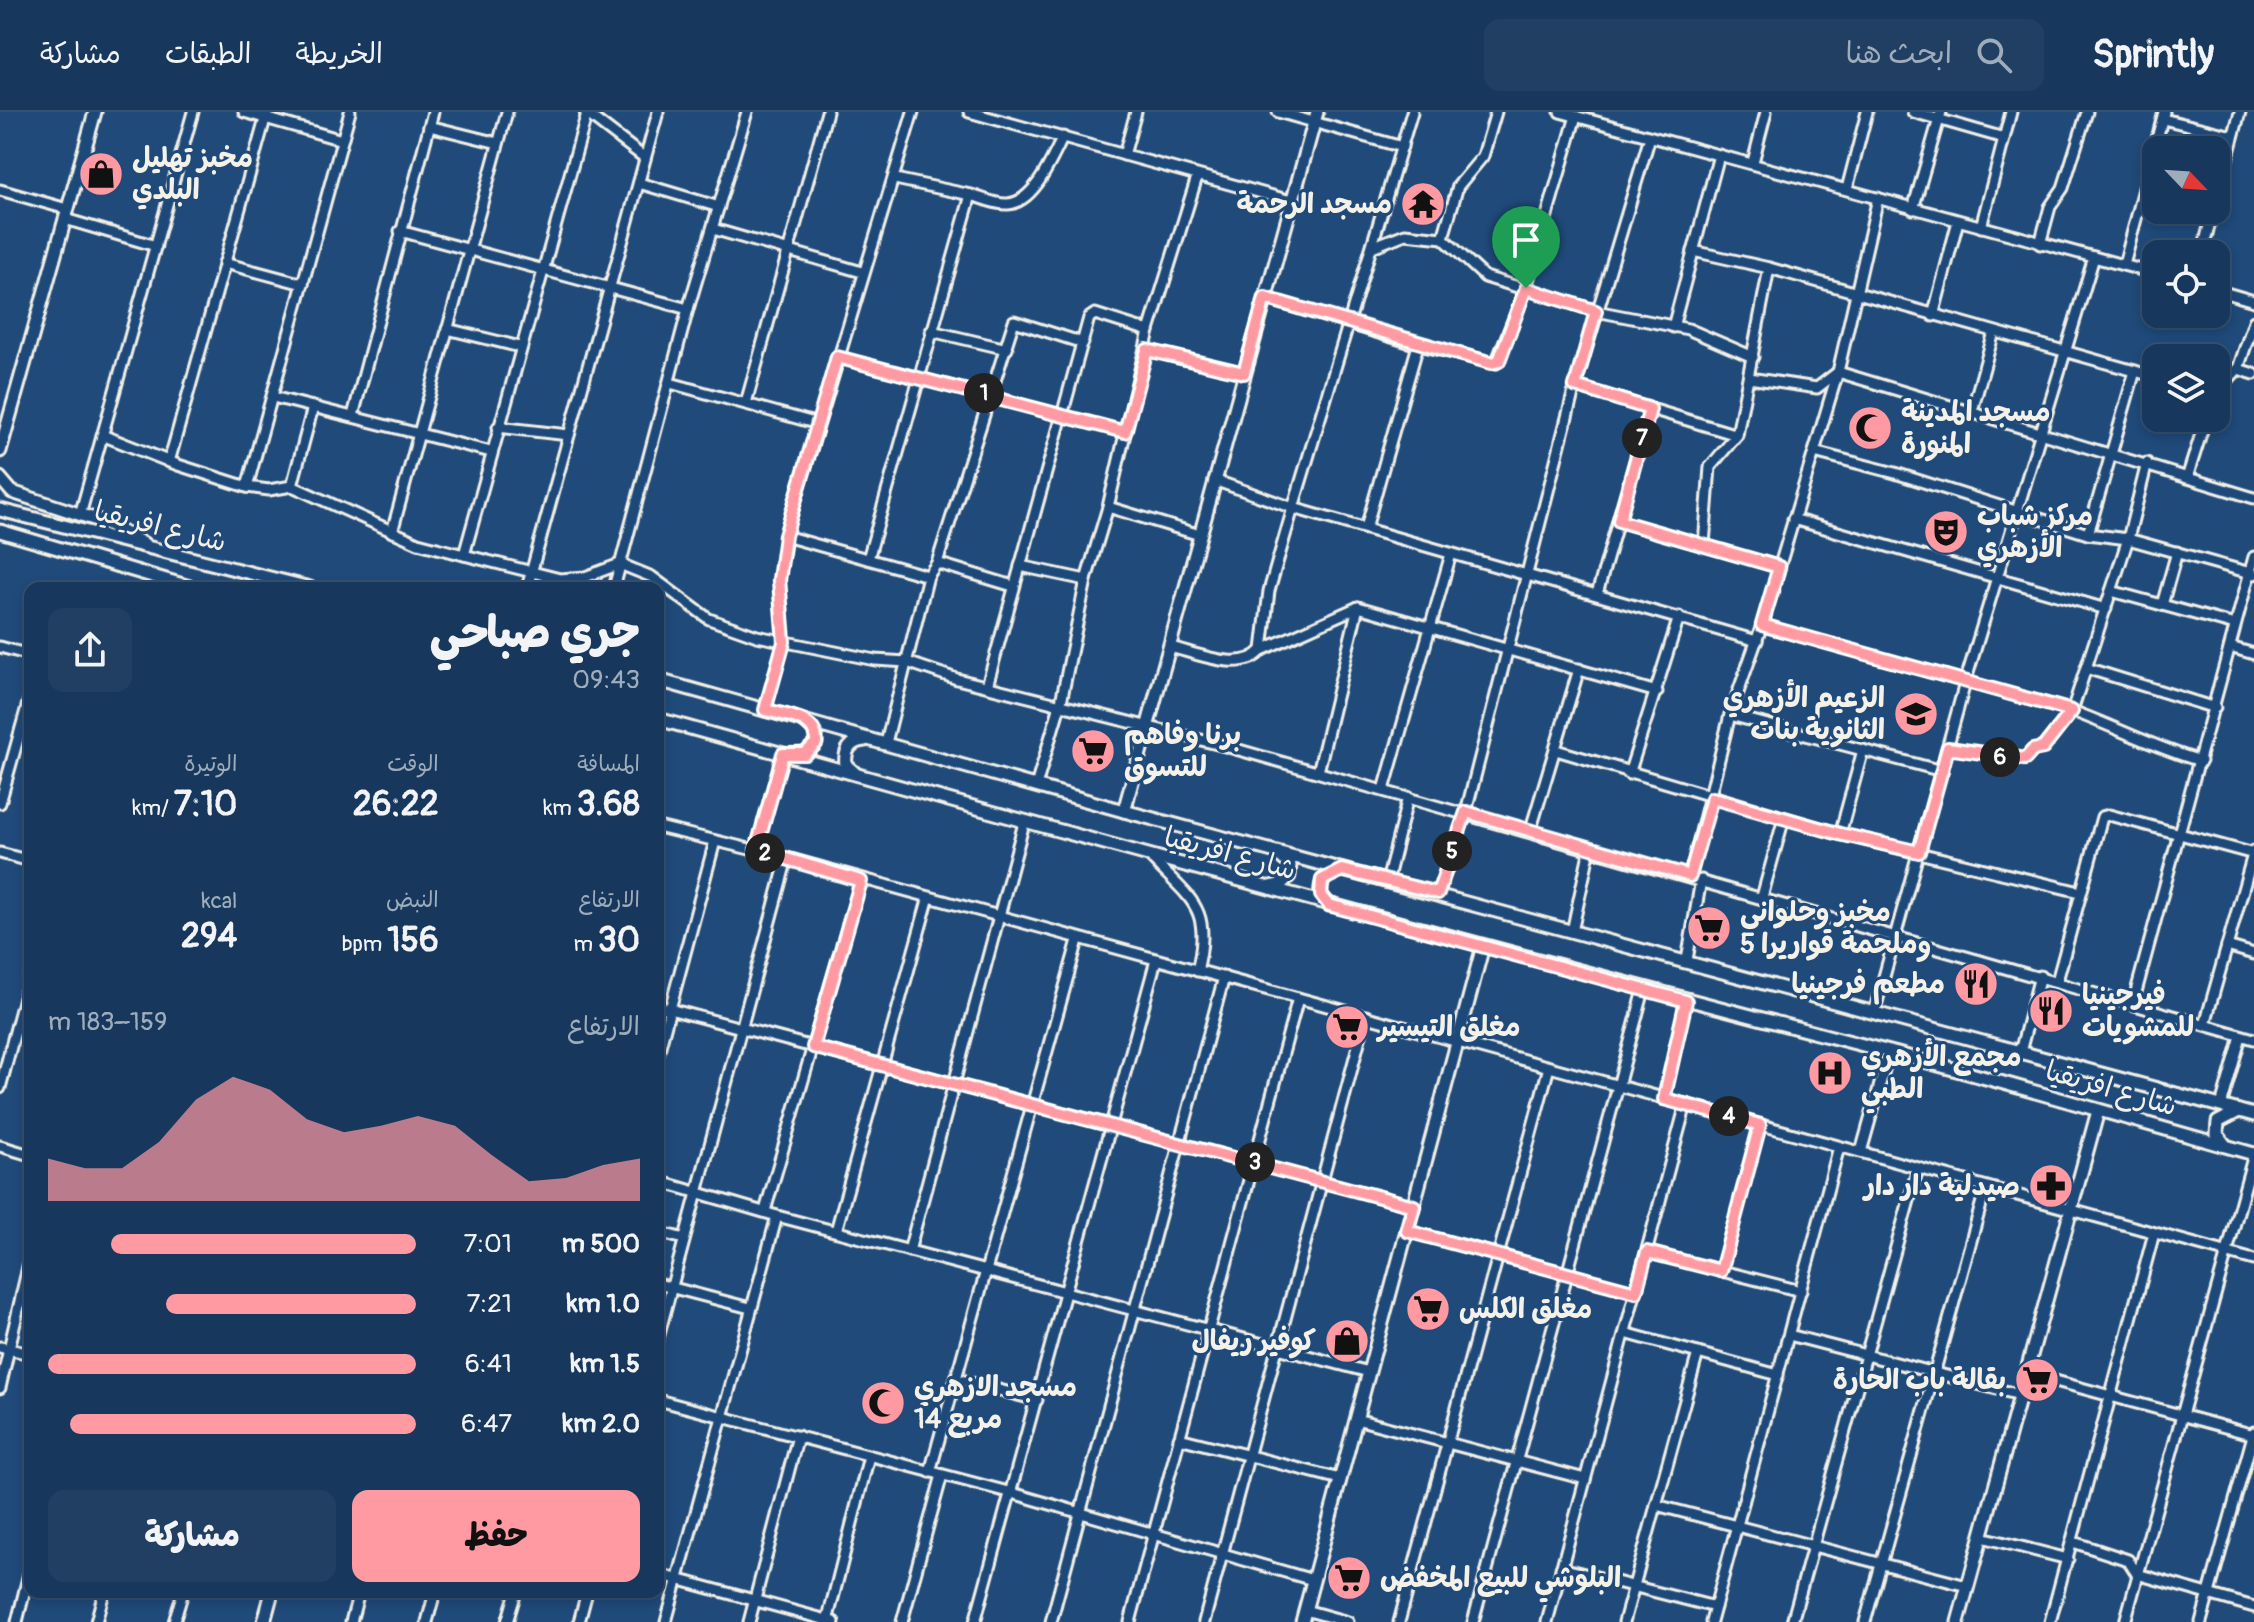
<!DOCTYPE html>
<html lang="ar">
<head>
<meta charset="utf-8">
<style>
  :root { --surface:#17385c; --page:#203f62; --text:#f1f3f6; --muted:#9eacbb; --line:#365272; --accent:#ff9aa2 }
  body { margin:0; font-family:Pangolin,"Playpen Sans Arabic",sans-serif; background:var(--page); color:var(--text); direction:rtl; height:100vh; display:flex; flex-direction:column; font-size:30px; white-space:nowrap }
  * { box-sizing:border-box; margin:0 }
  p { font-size:26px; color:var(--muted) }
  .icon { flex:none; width:44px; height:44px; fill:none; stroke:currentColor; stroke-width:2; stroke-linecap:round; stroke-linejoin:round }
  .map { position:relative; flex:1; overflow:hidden; direction:ltr }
  .drawer { position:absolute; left:24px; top:470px; width:640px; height:1016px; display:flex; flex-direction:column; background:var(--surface); border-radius:16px; box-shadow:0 4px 12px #0003,0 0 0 2px var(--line); direction:rtl }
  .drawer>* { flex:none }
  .needle { width:52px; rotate:115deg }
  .tools { position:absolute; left:2142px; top:24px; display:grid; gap:16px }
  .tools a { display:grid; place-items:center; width:88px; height:88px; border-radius:16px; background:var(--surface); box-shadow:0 4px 12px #0003,0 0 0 2px var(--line); font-size:40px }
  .pin { position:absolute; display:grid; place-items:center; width:68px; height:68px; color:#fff; margin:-82px -34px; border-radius:50% 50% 50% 0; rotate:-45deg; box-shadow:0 0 8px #0007 }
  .pin .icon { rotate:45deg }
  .km { position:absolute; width:40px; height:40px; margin:-20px; border-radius:50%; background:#222; color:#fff; font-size:22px; line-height:40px; text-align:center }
  .round { display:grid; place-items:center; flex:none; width:84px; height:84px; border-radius:16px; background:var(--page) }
  .headline { display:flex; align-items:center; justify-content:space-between; height:136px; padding:0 24px }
  h1 { font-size:44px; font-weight:800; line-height:60px }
  .stats { display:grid; grid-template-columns:repeat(3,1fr); gap:12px; height:136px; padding:8px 24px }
  .stats div { display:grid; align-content:center }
  .stats b { font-size:34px; font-weight:800 }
  .stats small { font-size:22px; font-weight:400 }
  .stats p { font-size:22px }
  .chart { height:224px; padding:16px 24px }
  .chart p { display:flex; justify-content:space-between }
  .chart svg { width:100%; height:144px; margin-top:8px; fill:var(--accent); opacity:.7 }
  .primary-button { display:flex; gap:16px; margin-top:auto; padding:16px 24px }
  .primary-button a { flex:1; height:92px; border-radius:16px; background:var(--accent); color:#111; font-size:32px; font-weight:800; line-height:92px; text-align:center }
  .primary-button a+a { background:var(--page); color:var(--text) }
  ul { padding:0 24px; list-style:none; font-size:26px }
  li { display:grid; grid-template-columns:128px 96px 1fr; align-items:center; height:60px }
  li i { height:20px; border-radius:10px; background:var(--accent) }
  header { display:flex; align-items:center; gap:48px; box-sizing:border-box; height:112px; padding:0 40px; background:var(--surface); border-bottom:2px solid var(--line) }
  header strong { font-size:38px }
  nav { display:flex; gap:44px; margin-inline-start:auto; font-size:28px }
  .search { width:560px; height:72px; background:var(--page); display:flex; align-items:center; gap:20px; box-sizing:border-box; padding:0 28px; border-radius:16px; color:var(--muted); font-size:30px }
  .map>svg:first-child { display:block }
</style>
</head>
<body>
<header>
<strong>Sprintly</strong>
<div class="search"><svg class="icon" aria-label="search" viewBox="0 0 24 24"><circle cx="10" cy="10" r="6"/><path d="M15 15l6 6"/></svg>ابحث هنا</div>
<nav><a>الخريطة</a><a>الطبقات</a><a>مشاركة</a></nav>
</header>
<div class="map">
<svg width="2254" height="1510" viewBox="0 0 2254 1510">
  <rect width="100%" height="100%" fill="#1f4a7a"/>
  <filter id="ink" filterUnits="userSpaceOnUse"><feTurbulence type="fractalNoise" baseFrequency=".0125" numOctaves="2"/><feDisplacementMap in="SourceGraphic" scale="16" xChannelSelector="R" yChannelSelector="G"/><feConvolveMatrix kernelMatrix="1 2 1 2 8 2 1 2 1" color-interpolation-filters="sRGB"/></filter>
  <g filter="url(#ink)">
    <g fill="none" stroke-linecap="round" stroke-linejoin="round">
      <!-- minor casing -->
      <g stroke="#f4f1e8" stroke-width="15">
        <g id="minor">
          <path d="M244,0L342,28"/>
          <path d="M585,0L645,46"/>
          <path d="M969,0L1291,89"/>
          <path d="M1278,0L1402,35"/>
          <path d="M1560,0L2156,162"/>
          <path d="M1913,0L2004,26"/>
          <path d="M2163,7L2233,24"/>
          <path d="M429,14L498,31"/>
          <path d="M1124,43L1136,0"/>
          <path d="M1753,50L1766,0"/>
          <path d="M895,67L971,83"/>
          <path d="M639,71L719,95"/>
          <path d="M1847,77L1867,0"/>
          <path d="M0,78L67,97"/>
          <path d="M2216,88L2240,0"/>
          <path d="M1913,97L1941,0"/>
          <path d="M65,107L156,134"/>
          <path d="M1981,115L2011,0"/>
          <path d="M713,117L862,160"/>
          <path d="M400,119L688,197"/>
          <path d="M1443,126L1458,74L1483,44L1496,0"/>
          <path d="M2040,132L2050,95L2063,76L2087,0"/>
          <path d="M1372,135L1405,122L1443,126L1485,165L1596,199L1688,217L1753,245"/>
          <path d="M1693,139L1769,156L2156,265"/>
          <path d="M2202,142L2213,98"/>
          <path d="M224,151L303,172"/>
          <path d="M2124,153L2164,0"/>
          <path d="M2216,178L2254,189"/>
          <path d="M1265,186L1418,233L1496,251L1526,176L1576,4"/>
          <path d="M1933,204L1958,109"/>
          <path d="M1673,215L1719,43"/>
          <path d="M447,217L520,235"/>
          <path d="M931,219L1007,237"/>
          <path d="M1147,238L1244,261"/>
          <path d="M837,245L1125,320"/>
          <path d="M2238,257L2254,262"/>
          <path d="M1749,266L1817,276L1838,260L2254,386"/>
          <path d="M670,271L818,312"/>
          <path d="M1575,274L1737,323"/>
          <path d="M2216,280L2238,257L2254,209"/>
          <path d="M273,285L491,340"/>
          <path d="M746,291L827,0"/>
          <path d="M1972,299L1994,220"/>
          <path d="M353,304L433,0"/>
          <path d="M498,315L569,323"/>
          <path d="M102,323L178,353L247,375L269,378L292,374L418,431L464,443L560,467L585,465L620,452L652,465L709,507L757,524L875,548L907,550L957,567L1225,634L2254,927"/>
          <path d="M1814,340L1895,361L2088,422L2128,427L2254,462"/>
          <path d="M169,350L267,0"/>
          <path d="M2187,366L2206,306"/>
          <path d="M1214,368L1293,396L1757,529"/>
          <path d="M292,374L313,295"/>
          <path d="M247,375L350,0"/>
          <path d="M1108,395L1200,423"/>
          <path d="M80,403L193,0"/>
          <path d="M1793,407L2106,497"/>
          <path d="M1619,409L1779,455"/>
          <path d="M1366,416L1418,233"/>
          <path d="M392,420L507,0"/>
          <path d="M2088,422L2135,259"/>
          <path d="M785,424L928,464L937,451L1013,474"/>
          <path d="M1704,433L1710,355L1737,323L1769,156"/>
          <path d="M464,443L587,1"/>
          <path d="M868,447L971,83C982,86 996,93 1008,92C1035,90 1052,46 1063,25"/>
          <path d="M937,451L1014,209L1083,231"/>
          <path d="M1020,454L1086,468"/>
          <path d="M527,476L658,0"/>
          <path d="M614,476L688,197L747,0"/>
          <path d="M2111,479L2235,513"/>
          <path d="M1597,482L1650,297"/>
          <path d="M2162,493L2177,440"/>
          <path d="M1762,513L2072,599C2116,615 2157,637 2201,649"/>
          <path d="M0,535L30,543"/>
          <path d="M1170,535C1196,541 1242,562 1262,538L1269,479L1293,396L1412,0"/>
          <path d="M2230,535L2254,542"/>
          <path d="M1262,538L1358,495L1657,580"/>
          <path d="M2086,556L2215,596"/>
          <path d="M987,574L1089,206L1095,202L1149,219"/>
          <path d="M765,598L784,530L779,468L787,417L913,0"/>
          <path d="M1730,603L1942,659"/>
          <path d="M886,631L928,464"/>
          <path d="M1948,636L2025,647L2033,638L2043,636L2072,599L2128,427L2147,351"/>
          <path d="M1556,638L1840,722L2080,780"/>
          <path d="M1318,660L1358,495"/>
          <path d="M1629,662L1679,505"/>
          <path d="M1036,674L1061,590L1086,468L1108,395L1149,219L1197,65"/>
          <path d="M1384,678L1451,442"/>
          <path d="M0,691L30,584"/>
          <path d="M658,715L787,746L2254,1148"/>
          <path d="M1530,720L1579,557"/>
          <path d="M1840,722L1863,638"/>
          <path d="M756,738L783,642"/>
          <path d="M0,741L30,749"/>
          <path d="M1150,745C1191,788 1213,795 1197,859"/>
          <path d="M1690,764L1730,603L1762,513L1838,260L1878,86"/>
          <path d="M1387,770L1408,685"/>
          <path d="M1438,781L1466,700L1575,274L1650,25"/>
          <path d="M1762,785L1784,706"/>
          <path d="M1572,820L1590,736"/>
          <path d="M2227,834L2254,842"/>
          <path d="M1687,848L1701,768"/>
          <path d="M2057,869L2102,705L2109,703L2254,742"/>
          <path d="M2133,891L2254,445"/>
          <path d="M658,894L1414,1094"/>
          <path d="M1874,901L1965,571L2094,145"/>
          <path d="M2205,912L2254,739"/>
          <path d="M2020,940L2040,864"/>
          <path d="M658,942L715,729"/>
          <path d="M0,976L30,863"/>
          <path d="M1664,987L1686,889"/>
          <path d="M2221,994L2241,924"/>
          <path d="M0,1034L30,1043"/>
          <path d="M1861,1040L1889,940"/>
          <path d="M658,1069L777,1104L1369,1260"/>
          <path d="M765,1099L861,769"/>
          <path d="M836,1119L928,788"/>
          <path d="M1407,1119L1636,1180"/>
          <path d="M658,1120L684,1127"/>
          <path d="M909,1139L1024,711"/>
          <path d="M1647,1140L1801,1179"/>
          <path d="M1721,1159L1760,1013"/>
          <path d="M658,1172L750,1196"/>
          <path d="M1625,1221L1778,1263"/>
          <path d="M1789,1223L2020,1283"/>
          <path d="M658,1226L787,746"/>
          <path d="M0,1235L30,1242"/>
          <path d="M2026,1261L2254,1323"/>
          <path d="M957,1267L1037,1288"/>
          <path d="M0,1276L30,1146"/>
          <path d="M658,1288L1012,1381L1313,1468"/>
          <path d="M1356,1307L1585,1367"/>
          <path d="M1179,1326L1340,1367"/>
          <path d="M930,1360L1078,828"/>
          <path d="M1656,1393L1967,1474"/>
          <path d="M1982,1425L2068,1447"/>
          <path d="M2073,1430L2128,1448L2137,1462L2254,1495"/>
          <path d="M1561,1456L1715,1495"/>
          <path d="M658,1462L834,1510"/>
          <path d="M1305,1498L1348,1510"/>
          <path d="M17,1510L30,1457"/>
          <path d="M96,1510L104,1480"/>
          <path d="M174,1510L183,1480"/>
          <path d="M351,1510L359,1480"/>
          <path d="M427,1510L435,1480"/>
          <path d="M507,1510L516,1480"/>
          <path d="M579,1510L587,1480"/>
          <path d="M666,1510L777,1104"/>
          <path d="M749,1510L798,1324"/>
          <path d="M827,1510L869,1344"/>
          <path d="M902,1510L942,1363"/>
          <path d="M975,1510L1156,848"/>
          <path d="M1051,1510L1224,865"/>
          <path d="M1130,1510L1298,886"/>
          <path d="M1204,1510L1366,904"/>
          <path d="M1399,1510L1549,955"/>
          <path d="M1473,1510L1644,878"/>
          <path d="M1547,1510L1686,992"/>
          <path d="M1624,1510L1698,1241"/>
          <path d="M1711,1510L1839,1035"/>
          <path d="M1792,1510L1918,1056"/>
          <path d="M1865,1510L1986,1075"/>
          <path d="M2050,1510L2154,1121"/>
          <path d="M2125,1510L2254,1042"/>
          <path d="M2201,1510L2254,1320"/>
        </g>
      </g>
      <!-- tertiary casing -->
      <g stroke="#f4f1e8" stroke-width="17">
        <g id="tertiary">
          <path d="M0,339L95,0"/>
          <path d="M0,366L12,380L106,411L144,432"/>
          <path d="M0,398L310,476"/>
          <path d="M0,419L193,476"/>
          <path d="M658,568L1124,699L2254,1003"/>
          <path d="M658,607C1066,722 1475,833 1886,939C2009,971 2131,1008 2254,1042"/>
          <path d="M792,643L805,642L816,631V620L805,610"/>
          <path d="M856,662L846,653C844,638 851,629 865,628"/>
          <path d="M1124,699L1317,0"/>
          <path d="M1270,775L1280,773L1289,764L1290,753L1278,742"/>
          <path d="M1329,793L1321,783C1319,768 1327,762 1341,758"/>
          <path d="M2225,1033L2217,1022L2218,1010L2239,999"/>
          <path d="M264,1510L272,1480"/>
          <path d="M1302,1510L1483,834"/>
          <path d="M1958,1510L2098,999"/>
        </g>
      </g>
      <!-- minor -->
      <use href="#minor" stroke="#1f4a7a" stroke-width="9"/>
      <!-- tertiary -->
      <use href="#tertiary" stroke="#1f4a7a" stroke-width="11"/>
    </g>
  </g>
  <g fill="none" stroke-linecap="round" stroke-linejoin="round" filter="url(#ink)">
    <!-- route casing -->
    <g stroke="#fff" stroke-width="16">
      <path id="route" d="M1526,176L1596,199L1575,274L1650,297L1619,409L1779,455L1762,513L2072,599L2043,636L2033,638L2025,647L1948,636L1919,740L1840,722L1712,686L1690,764L1466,700L1438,781L1342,758L1322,768L1321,783L1329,793L1686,889L1664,987L1760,1013L1721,1159L1647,1140L1636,1180L1407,1119L1414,1094L813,935L861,769L756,738L783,642H805L816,631C818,605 784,603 765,598L784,530L779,468L785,424L837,245L1125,320L1147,238L1244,261L1265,186L1491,251L1499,249Z"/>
    </g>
    <!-- route -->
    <use href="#route" stroke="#ff9aa2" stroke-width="10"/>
  </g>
  <!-- icons -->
  <defs>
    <g id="shop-disc" transform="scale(2.3)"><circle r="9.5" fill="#ff9aa2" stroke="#1f4a7a"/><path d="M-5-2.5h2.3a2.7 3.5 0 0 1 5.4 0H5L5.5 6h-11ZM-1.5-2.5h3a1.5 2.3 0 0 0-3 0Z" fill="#111"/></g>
    <g id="temple-disc" transform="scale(2.3)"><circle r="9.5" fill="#ff9aa2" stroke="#1f4a7a"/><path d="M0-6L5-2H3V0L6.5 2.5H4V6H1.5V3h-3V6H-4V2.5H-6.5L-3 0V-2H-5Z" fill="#111"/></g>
    <g id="mosque-disc" transform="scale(2.3)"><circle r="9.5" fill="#ff9aa2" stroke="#1f4a7a"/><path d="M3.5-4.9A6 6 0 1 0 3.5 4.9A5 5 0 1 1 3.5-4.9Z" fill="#111"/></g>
    <g id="theatre-disc" transform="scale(2.3)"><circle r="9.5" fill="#ff9aa2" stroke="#1f4a7a"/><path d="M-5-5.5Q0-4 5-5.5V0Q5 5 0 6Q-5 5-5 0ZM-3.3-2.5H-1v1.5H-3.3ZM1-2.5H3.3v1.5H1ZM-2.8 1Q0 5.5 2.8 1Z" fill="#111"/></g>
    <g id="school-disc" transform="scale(2.3)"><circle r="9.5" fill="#ff9aa2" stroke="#1f4a7a"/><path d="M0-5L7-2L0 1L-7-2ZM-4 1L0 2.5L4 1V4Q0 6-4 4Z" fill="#111"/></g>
    <g id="supermarket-disc" transform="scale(2.3)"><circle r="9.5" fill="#ff9aa2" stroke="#1f4a7a"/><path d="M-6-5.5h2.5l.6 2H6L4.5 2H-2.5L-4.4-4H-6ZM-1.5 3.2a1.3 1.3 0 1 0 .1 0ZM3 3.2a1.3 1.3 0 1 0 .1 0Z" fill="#111"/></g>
    <g id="restaurant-disc" transform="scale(2.3)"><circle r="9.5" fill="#ff9aa2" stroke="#1f4a7a"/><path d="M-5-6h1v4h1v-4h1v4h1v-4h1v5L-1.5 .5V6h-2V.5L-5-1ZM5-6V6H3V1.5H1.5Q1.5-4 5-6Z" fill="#111"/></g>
    <g id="hospital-disc" transform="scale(2.3)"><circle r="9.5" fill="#ff9aa2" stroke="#1f4a7a"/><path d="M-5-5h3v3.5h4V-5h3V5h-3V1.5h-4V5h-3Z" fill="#111"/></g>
    <g id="pharmacy-disc" transform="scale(2.3)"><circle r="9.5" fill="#ff9aa2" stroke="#1f4a7a"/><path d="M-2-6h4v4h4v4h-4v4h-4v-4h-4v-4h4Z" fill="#111"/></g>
  </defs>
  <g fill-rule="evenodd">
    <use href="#shop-disc" x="101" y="62"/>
    <use href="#temple-disc" x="1423" y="92"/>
    <use href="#mosque-disc" x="1870" y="316"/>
    <use href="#theatre-disc" x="1946" y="420"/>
    <use href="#school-disc" x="1916" y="602"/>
    <use href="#supermarket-disc" x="1093" y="639"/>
    <use href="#supermarket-disc" x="1709" y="816"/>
    <use href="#restaurant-disc" x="1976" y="872"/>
    <use href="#restaurant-disc" x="2051" y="899"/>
    <use href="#supermarket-disc" x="1347" y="915"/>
    <use href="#hospital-disc" x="1830" y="961"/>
    <use href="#pharmacy-disc" x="2051" y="1074"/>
    <use href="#supermarket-disc" x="1428" y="1197"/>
    <use href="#shop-disc" x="1347" y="1229"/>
    <use href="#supermarket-disc" x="2037" y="1268"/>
    <use href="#mosque-disc" x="883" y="1291"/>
    <use href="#supermarket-disc" x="1349" y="1466"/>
  </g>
  <g text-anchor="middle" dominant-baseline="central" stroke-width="6" stroke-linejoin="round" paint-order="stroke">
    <!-- poi labels -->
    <g font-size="28" font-weight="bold" fill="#f4f1e8" stroke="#1f4a7a" text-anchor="start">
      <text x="132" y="46">مخبز تهليل<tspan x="132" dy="32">البلدي</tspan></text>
      <text x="1392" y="92" text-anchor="end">مسجد الرحمة</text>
      <text x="1901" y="300">مسجد المدينة<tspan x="1901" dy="32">المنورة</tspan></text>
      <text x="1977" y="404">مركز شباب<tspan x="1977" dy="32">الأزهري</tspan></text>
      <text x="1885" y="586" text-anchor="end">الزعيم الأزهري<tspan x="1885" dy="32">الثانوية بنات</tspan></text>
      <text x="1124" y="623">برنا وفاهم<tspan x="1124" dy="32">للتسوق</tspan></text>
      <text x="1740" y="800">مخبز وحلواني<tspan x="1740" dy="32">وملحمة قواريرا 5</tspan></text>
      <text x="1945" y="872" text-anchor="end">مطعم فرجينيا</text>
      <text x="2082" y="883">فيرجينيا<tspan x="2082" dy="32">للمشويات</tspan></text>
      <text x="1378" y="915">مغلق التيسير</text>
      <text x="1861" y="945">مجمع الأزهري<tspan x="1861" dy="32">الطبي</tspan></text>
      <text x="2020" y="1074" text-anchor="end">صيدلية دار دار</text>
      <text x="1459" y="1197">مغلق الكلس</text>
      <text x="1316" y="1229" text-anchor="end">كوفير ريفال</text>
      <text x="2006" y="1268" text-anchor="end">بقالة باب الحارة</text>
      <text x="914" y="1275">مسجد الازهري<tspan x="914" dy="32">مربع 14</tspan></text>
      <text x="1380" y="1466">البلوشي للبيع المخفض</text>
    </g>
    <!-- street labels -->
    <g font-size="28" fill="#f4f1e8" stroke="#1f4a7a">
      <text transform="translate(160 415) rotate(14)">شارع افريقيا</text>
      <text transform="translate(1230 742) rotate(15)">شارع افريقيا</text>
      <text transform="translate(2111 977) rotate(16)">شارع افريقيا</text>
    </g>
  </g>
</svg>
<div class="tools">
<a><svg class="needle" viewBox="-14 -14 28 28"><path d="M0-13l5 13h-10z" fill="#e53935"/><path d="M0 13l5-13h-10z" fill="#9eacbb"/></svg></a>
<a><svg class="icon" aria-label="locate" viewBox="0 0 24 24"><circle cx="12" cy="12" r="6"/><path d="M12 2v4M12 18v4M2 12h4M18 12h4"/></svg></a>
<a><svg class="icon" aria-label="layers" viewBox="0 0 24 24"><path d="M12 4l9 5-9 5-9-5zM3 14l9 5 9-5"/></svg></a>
</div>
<div class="pin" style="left:1526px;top:176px;background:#1e9e55"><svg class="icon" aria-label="arrive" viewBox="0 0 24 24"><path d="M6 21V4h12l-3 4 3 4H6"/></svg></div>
<b class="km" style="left:984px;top:281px">1</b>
<b class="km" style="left:765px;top:741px">2</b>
<b class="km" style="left:1255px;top:1050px">3</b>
<b class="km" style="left:1729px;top:1004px">4</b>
<b class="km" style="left:1452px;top:739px">5</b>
<b class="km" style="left:2000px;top:645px">6</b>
<b class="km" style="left:1642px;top:326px">7</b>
<section class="drawer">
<div class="headline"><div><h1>جري صباحي</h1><p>09:43</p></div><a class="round"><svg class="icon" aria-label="share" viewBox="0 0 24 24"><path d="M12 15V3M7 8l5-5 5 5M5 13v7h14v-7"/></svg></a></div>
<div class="stats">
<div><p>المسافة</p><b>3.68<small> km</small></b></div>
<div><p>الوقت</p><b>26:22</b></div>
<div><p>الوتيرة</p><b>7:10<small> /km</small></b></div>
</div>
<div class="stats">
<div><p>الارتفاع</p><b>30<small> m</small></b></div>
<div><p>النبض</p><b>156<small> bpm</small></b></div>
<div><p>kcal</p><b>294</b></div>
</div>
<div class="chart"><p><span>الارتفاع</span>159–183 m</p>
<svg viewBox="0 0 160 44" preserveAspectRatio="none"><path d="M0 44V31L10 34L20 34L30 26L40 13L50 6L60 10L70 19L80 23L90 21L100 18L110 21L120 30L130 38L140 37L150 33L160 31V44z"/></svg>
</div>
<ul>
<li><b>500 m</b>7:01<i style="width:83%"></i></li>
<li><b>1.0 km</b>7:21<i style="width:68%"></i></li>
<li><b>1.5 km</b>6:41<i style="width:100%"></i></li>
<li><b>2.0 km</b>6:47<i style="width:94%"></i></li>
</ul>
<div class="primary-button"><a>حفظ</a><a>مشاركة</a></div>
</section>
</div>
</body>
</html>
